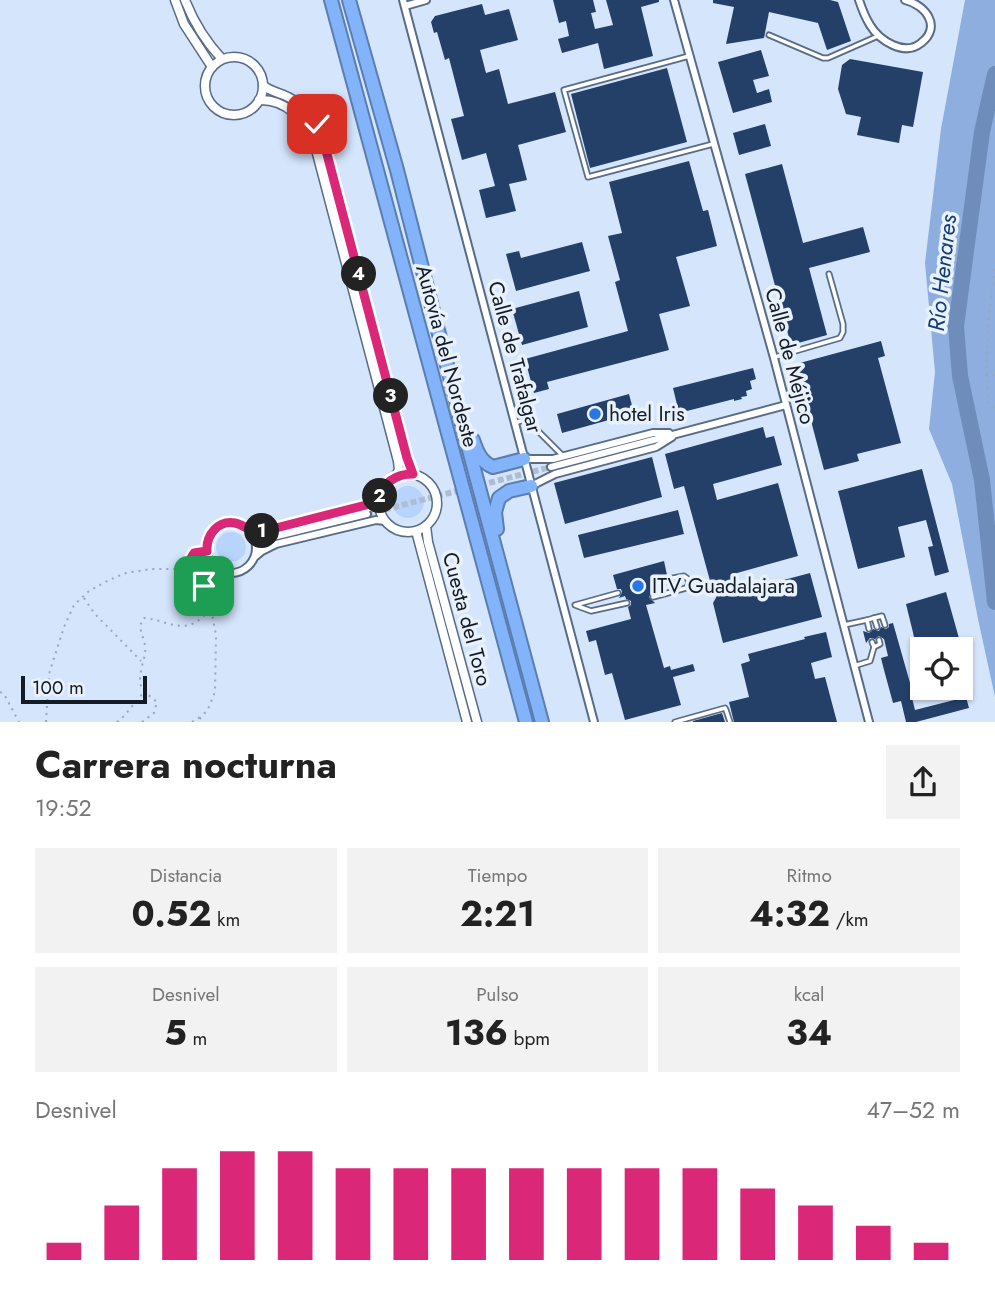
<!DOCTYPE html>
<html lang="es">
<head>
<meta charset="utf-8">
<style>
  :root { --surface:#fff; --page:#f2f2f2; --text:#222; --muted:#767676; --accent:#db2777 }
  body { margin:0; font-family:Jost,sans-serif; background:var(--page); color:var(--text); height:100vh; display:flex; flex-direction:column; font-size:26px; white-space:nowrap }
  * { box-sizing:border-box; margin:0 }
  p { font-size:23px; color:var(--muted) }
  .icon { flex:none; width:38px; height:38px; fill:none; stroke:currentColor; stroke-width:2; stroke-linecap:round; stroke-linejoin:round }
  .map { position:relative; height:722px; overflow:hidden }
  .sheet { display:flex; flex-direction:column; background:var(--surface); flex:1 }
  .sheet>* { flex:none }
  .tools { position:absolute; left:910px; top:637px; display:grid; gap:14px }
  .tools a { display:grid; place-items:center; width:63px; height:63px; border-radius:0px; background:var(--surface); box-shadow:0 2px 5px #0004; font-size:35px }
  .scale { position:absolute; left:21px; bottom:18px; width:126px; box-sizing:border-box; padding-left:7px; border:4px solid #141b25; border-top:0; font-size:19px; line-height:24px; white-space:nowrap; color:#141b25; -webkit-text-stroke:5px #e9f1fd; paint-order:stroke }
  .pin { position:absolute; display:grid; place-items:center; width:60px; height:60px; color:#fff; margin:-30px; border-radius:14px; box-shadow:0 4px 10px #0006 }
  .km { position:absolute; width:35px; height:35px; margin:-18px; border-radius:50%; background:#222; color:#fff; font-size:19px; line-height:35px; text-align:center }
  .round { display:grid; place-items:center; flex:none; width:74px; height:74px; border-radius:0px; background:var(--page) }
  .head { display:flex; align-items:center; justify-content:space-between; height:119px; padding:0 35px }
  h1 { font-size:38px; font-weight:700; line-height:52px }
  .metrics { display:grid; grid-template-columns:repeat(3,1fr); gap:10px; height:119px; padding:7px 35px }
  .metrics div { display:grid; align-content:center; border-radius:0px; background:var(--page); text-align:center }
  .metrics b { font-size:35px; font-weight:700 }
  .metrics small { font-size:19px; font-weight:400 }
  .metrics p { font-size:19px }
  .chart { height:196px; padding:14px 35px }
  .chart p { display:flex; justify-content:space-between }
  .chart svg { width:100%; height:126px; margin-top:7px; stroke:var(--accent); stroke-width:6 }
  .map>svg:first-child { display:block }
</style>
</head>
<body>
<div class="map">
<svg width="995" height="722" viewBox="0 0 995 722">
  <rect width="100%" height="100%" fill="#d5e5fc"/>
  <!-- green -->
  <g fill="#b9d4fc">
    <circle cx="408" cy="502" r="16"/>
    <circle cx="231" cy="547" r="15"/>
  </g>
  <!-- forest -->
  <path fill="#8daede" d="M965,0H995V697L978,619L952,484L929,429L935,372L925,263L941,129Z"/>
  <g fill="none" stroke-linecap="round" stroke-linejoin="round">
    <!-- river -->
    <path stroke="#6e8dbb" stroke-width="16" d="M995,74L982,132L956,326L960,376L982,480L995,602"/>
  </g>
  <!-- building -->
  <g fill="#244069">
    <path d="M553,0H593L596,12L591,13L595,29L613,25L606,0H659V2L641,7L653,56L604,69L598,43L562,53L558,39L569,36L566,21L559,23Z"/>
    <path d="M713,0H830L838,2L851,41L827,50L818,23L769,12L764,38L726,44L734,7L713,3Z"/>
    <path d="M482,4L485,15L509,9L518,40L480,50L486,73L499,69L508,104L555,92L566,132L518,145L527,180L509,184L516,211L486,218L479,190L495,186L486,153L462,160L451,119L464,116L449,58L445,60L437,32L434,33L431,22L435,16Z"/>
    <path d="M761,50L769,76L753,80L757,93L769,89L772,102L733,113L718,62Z"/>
    <path d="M850,59L923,72L913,127L902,125L899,143L857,135L861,117L846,114L838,89L842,65Z"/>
    <path d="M667,68L687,142L590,168L571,94Z"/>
    <path d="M765,124L771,146L739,155L733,133Z"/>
    <path d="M689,161L703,211L708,210L717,246L676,257L690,306L659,314L669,350L547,382L549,389L534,393L525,359L628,331L615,282L620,280L608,236L622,233L609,182Z"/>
    <path d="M782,164L803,243L863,227L870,252L809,268L827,335L791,345L745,174Z"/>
    <path d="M582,242L590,271L516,291L506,254L519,251L521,258Z"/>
    <path d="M579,291L588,327L522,345L512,309Z"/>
    <path d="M881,341L885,356L878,358L901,443L857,454L859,461L824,470L796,364Z"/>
    <path d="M753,368L756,379L750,381L752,389L746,391L747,396L741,397L742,399L734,401V399L679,413L673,388Z"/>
    <path d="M629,394L634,413L562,433L557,414Z"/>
    <path d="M763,427L766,438L774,436L782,465L713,484L717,500L778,483L798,556L737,573L742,591L810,573L822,617L723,643L713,603L723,585L712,588L684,486L674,489L665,454Z"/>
    <path d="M652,457L662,497L565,524L554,483Z"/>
    <path d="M922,469L949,572L935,576L928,547L933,546L926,520L898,527L905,557L858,569L838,491Z"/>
    <path d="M678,510L684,534L584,558L578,535Z"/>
    <path d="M664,561L667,575L664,577V580L670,584L651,589L652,593L649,597L655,603L646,605L664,668L670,666L671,670L693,664L695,671L673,677L681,705L625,720L612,673L605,675L596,640L589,642L586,631L631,619L628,607L631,605V601L626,599L625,596L619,598L622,592L621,589H617L613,575Z"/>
    <path d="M946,592L962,649H917L906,604Z"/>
    <path d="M893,623L914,697L912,698L915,710L966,697L969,708L916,722H906L901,701L893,703L884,670L881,658L888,656L884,639L879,636L875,639L870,638L866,643L863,631L869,633L873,629L879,631L881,627L886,629L889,627V624Z"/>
    <path d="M826,632L832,657L811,663L815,679L825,677L837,722H734L729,702L749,697L741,664L750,661L748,654L805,639L804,637Z"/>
    <path d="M963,654L969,676L961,678V655Z"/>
    <path d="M722,713L725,722H693V721Z"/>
  </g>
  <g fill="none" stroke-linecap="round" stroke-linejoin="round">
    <!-- minor-tunnel -->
    <path stroke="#aebdd1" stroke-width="6" stroke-dasharray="6 3" stroke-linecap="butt" d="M367,514L551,467"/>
    <!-- service casing -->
    <g stroke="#5a6b85" stroke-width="7">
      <g id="service">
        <path d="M769,35L823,58H828L878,36"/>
        <path d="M689,56L564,90L588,177L713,144"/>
        <path d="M775,357L840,338L843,332V324L829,274"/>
        <path d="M515,423L526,419L563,456"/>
        <path d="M618,593L575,605L591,611L627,603"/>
        <path d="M653,597L686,588L689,584L688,579L684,576L668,579"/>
        <path d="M874,618L882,616L885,625"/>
        <path d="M867,620L874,618L877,627"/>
        <path d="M844,625L867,620L869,629"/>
        <path d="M874,647L880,644L879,640"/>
        <path d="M854,666L870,661L874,647L872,642"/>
        <path d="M675,722L725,708L726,710L730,722"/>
      </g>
    </g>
    <!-- minor casing -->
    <g stroke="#5a6b85" stroke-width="10">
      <g id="minor">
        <path d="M403,0L594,722"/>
        <path d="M674,0L774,358L869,722"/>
        <path d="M859,0C862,9 865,17 870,25C879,40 904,57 921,43C942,27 926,5 905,0"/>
        <path d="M405,6L426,0"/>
        <path d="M524,459H553L653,433H669"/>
        <path d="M551,467L786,405"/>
        <path d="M531,486L555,474L656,447L672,437"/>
        <circle cx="231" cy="548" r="25"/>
        <path d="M249,530H269L370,504L379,499"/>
        <path d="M253,534L263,537H273L261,545L256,550"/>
        <path d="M273,537L367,514"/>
        <path d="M256,556L262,551L276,544L376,520L385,521"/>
      </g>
    </g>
    <!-- tertiary casing -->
    <g stroke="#5a6b85" stroke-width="11">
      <g id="tertiary">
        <path d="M175,0L184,24L212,67"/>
        <path d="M185,0C194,23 205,41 222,59"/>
        <circle cx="234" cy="86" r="29"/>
        <path d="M263,85C270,92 279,92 288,97C306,106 316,121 323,139L407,458L413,474"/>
        <path d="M259,100C286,99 304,119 314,142L398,461L399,470L395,477"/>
        <circle cx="408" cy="503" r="29"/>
        <path d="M426,526L428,542L477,722"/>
        <path d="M416,531L467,722"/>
      </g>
    </g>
    <!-- motorway casing -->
    <g stroke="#5c7eaf" stroke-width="16">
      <g id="motorway">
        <path d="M331,0L526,722"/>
        <path d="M349,0L397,170L462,424L542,722"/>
        <path d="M473,440C477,452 481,462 493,467L524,459"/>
        <path d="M497,529L495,512L499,498L509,491L531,486"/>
      </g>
    </g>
    <!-- path -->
    <g stroke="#9aa7ba" stroke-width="2" stroke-dasharray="2 5" stroke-linecap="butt">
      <path d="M995,269C988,313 984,358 988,403L995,409"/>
      <path d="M986,375H995"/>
      <path d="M191,558L209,598L216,635L215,692L208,709L197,722"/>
      <path d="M84,598L94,613L141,661"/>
      <path d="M0,692L4,694L19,722"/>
      <path d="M46,722L49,674L64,627L74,605L89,591L109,580L126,573L151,569H177L191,558L194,553L207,551"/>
      <path d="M117,722L124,716L144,692"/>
      <path d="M142,722L154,713L157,702C152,697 143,693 141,686C137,672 147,658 145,646C144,635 136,628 144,618C161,619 180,632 196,622C201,619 206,614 210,610"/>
      <path d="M192,722L200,717"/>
    </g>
    <!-- service -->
    <use href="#service" stroke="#fff" stroke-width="3.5"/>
    <!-- minor -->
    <use href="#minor" stroke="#fff" stroke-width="6"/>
    <!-- tertiary -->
    <use href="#tertiary" stroke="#fff" stroke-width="8"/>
    <!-- motorway -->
    <use href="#motorway" stroke="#83b3fa" stroke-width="12"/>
  </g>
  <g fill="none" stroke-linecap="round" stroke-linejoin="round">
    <!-- route casing -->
    <g stroke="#fff" stroke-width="14">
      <path id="route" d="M204,586L191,558L194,553L207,551C206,535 218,520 235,523C241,524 245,528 251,530C257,532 263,531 268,530L370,504L379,499C384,482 395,474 413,474L407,458L323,139L317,124"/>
    </g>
    <!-- route -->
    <use href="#route" stroke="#db2777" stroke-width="9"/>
  </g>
  <!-- markers -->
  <g fill="#2a77e3" stroke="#e9f1fd" stroke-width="2.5">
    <circle cx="595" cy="414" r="7"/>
    <circle cx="638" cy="586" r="7"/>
  </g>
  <g text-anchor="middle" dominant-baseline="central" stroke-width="7" stroke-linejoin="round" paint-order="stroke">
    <!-- street labels -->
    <g font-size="21" fill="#141b25" stroke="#e9f1fd">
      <text transform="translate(447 356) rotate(75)">Autovía del Nordeste</text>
      <text transform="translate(790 356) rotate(75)">Calle de Méjico</text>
      <text transform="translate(515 357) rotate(75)">Calle de Trafalgar</text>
      <text transform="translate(467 619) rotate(75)">Cuesta del Toro</text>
    </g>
    <!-- poi labels -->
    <g font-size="21" fill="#141b25" stroke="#e9f1fd" text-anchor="start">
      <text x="609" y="414">hotel Iris</text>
      <text x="652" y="586">ITV Guadalajara</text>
    </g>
    <!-- water labels -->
    <g font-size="23" font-style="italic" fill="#133c75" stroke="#e9f1fd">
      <text transform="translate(942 273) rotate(-84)">Río Henares</text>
    </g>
  </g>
</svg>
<div class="tools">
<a><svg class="icon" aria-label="locate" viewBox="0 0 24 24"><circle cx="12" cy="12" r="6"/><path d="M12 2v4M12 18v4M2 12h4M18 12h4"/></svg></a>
</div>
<div class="scale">100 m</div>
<div class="pin" style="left:204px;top:586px;background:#1e9e55"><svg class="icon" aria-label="arrive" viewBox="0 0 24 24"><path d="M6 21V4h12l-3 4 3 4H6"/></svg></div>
<div class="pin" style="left:317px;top:124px;background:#d93025"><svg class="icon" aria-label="check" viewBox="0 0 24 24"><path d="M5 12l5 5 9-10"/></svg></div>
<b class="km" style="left:262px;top:531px">1</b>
<b class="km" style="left:380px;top:496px">2</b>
<b class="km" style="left:391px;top:396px">3</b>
<b class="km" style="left:359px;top:274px">4</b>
</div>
<section class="sheet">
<div class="head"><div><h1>Carrera nocturna</h1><p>19:52</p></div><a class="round"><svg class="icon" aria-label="share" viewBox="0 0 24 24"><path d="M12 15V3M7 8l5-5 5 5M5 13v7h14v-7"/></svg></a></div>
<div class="metrics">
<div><p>Distancia</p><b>0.52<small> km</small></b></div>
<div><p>Tiempo</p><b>2:21</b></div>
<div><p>Ritmo</p><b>4:32<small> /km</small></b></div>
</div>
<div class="metrics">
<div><p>Desnivel</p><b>5<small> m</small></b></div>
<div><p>Pulso</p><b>136<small> bpm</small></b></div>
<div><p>kcal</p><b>34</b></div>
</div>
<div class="chart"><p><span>Desnivel</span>47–52 m</p>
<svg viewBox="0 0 160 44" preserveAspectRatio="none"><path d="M5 44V38M15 44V25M25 44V12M35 44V6M45 44V6M55 44V12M65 44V12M75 44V12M85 44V12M95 44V12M105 44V12M115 44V12M125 44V19M135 44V25M145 44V32M155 44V38"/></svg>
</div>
</section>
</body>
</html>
